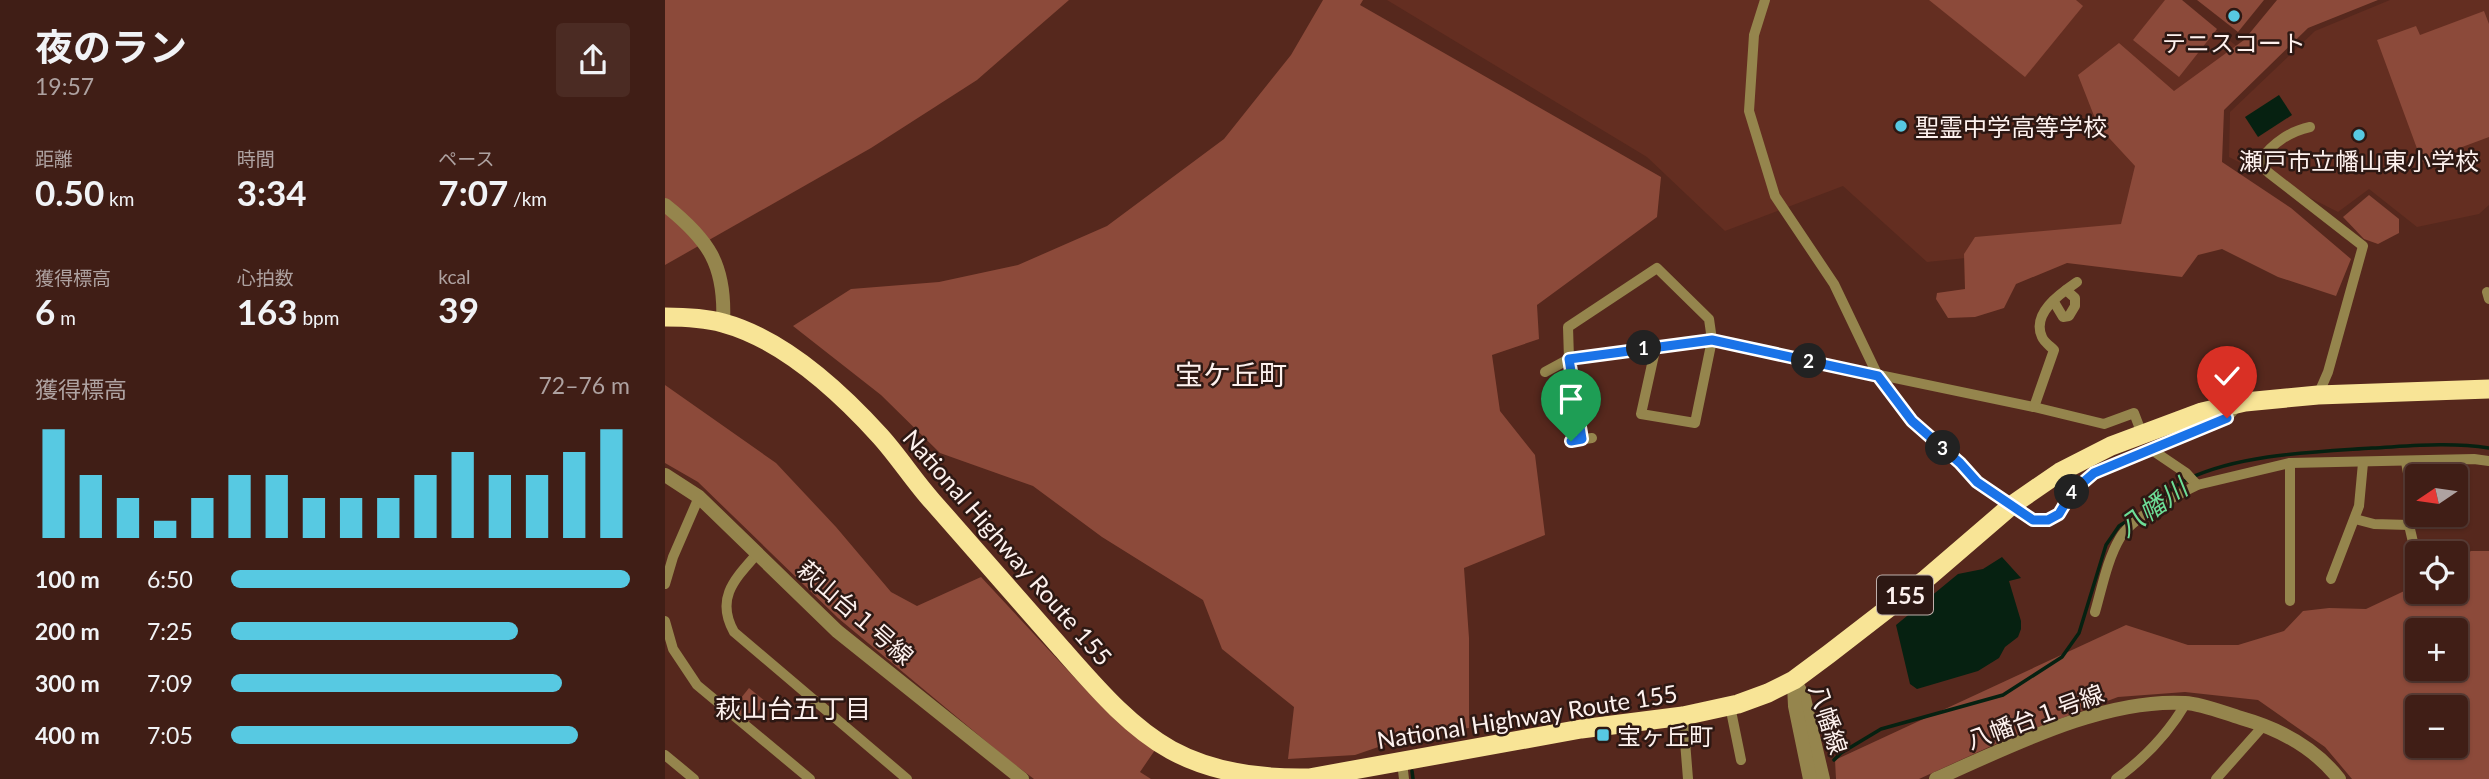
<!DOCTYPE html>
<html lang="ja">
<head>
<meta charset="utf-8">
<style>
  :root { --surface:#401e16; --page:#4b2b23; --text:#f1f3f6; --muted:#aea2a1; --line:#593c35; --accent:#57c9e2 }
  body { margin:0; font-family:Lato,"Noto Sans JP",sans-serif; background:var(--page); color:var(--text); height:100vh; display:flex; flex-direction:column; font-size:26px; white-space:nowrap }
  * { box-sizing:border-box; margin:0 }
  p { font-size:23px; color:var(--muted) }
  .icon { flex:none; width:38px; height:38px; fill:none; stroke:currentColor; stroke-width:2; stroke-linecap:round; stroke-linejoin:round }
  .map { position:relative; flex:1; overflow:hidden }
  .panel { display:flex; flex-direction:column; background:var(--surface); width:665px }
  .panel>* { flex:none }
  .needle { width:46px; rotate:257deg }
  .buttons { position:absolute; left:1740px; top:464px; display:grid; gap:14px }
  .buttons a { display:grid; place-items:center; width:63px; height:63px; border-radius:7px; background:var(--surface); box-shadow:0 2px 5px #0004,0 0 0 2px var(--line); font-size:35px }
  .pin { position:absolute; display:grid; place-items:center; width:60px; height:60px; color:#fff; margin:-72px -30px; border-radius:50% 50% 50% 0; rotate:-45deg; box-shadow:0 0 7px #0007 }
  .pin .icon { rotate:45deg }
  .km { position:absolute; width:35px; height:35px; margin:-18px; border-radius:50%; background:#222; color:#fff; font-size:19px; line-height:35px; text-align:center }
  .round { display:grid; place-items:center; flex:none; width:74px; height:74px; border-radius:7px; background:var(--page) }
  .summary { display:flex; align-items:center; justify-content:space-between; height:119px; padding:0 35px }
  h1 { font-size:38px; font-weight:700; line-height:52px }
  .metrics { display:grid; grid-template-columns:repeat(3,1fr); gap:10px; height:119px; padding:7px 35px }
  .metrics div { display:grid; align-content:center }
  .metrics b { font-size:35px; font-weight:700 }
  .metrics small { font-size:19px; font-weight:400 }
  .metrics p { font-size:19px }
  .chart { height:196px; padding:14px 35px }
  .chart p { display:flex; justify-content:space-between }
  .chart svg { width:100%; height:126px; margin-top:7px; stroke:var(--accent); stroke-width:6 }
  ul { padding:0 35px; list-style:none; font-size:23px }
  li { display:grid; grid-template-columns:112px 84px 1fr; align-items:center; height:52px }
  li i { height:18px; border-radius:9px; background:var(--accent) }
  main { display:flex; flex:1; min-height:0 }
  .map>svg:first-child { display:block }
</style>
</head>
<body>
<main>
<section class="panel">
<div class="summary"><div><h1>夜のラン</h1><p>19:57</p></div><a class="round"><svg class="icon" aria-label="share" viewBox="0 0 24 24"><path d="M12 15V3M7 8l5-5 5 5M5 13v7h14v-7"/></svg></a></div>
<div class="metrics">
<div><p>距離</p><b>0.50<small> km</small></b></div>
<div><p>時間</p><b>3:34</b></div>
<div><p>ペース</p><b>7:07<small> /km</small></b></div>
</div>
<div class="metrics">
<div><p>獲得標高</p><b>6<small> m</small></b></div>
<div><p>心拍数</p><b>163<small> bpm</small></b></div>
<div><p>kcal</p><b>39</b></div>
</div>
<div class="chart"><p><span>獲得標高</span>72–76 m</p>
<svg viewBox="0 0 160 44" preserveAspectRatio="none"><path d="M5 44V6M15 44V22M25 44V30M35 44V38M45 44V30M55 44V22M65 44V22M75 44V30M85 44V30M95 44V30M105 44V22M115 44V14M125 44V22M135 44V22M145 44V14M155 44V6"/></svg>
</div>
<ul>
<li><b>100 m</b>6:50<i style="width:100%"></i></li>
<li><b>200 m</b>7:25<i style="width:72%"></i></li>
<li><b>300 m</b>7:09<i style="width:83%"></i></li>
<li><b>400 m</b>7:05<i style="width:87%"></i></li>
</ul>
</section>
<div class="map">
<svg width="1824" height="779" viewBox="0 0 1824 779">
  <rect width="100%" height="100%" fill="#56281d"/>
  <!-- built -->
  <g fill="#642e21">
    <path d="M722,0H1512L1582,54L1543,96L1537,234L1262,262L1178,186L1060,231L982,157Z"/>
    <path d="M1725,0H1824V205L1814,214L1752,227L1704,189L1673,212L1564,157L1565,112L1650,31Z"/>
  </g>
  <!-- green -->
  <g fill="#8c4a3a" fill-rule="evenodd">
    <path d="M0,0H404L312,80L206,148L0,265Z"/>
    <path d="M658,0H698L695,5L996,177L992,217L872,305L874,339L827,355L835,411L870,455L880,535L799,568L804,638V728L754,733L690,755L623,759L629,707L557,649L538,600L437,537L368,486L275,453L216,395L128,326L186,289L274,282L353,265L442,226L559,139L626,55Z"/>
    <path d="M1264,0H1411L1418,6L1360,77Z"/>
    <path d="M1500,0H1517L1552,29L1514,77L1468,40Z"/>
    <path d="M1532,0H1599L1573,32Z"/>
    <path d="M1612,0H1713L1643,28L1559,110L1557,162L1626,208L1686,259L1671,296L1613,277L1557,249L1533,255L1517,277L1402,263L1351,284L1339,308L1310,317L1283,318L1271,299L1272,293L1300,289L1299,254L1310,237L1456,224L1470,166L1433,126L1413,75L1454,43L1509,91L1579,40Z"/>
    <path d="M1819,11L1824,24V137L1757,162L1712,40L1751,26L1755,35Z"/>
    <path d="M1704,195L1734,219V233L1713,244L1699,239L1678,217Z"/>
    <path d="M0,385L111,463L171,527L226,592L252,606L316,577L422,691L490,750L475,772L486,779H369L341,758L173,618L33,482L0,463Z"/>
    <path d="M1806,551H1824V779H1687L1660,747L1593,700L1520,692L1453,697L1346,737L1254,779H1171L1170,760L1461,625L1523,645H1573L1619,631L1638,611L1664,608L1701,609L1752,585V592H1790V561ZM1752,630H1790V668H1752ZM1752,707H1790V746H1752Z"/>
    <path d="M84,688L101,702L84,722L68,708Z"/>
  </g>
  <!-- water -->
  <g fill="#062111">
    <path d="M1614,95L1627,115L1593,137L1580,117Z"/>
    <path d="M1337,557L1356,578L1344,581L1356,621V629L1353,637L1340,647L1334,658L1313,671L1252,689L1245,684L1231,625L1293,574L1318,569Z"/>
  </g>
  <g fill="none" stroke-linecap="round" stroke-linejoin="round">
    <!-- stream -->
    <g stroke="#062111" stroke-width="3.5">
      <path d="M1488,504C1499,495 1510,485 1523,479C1576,454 1649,452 1707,448C1746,446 1785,442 1824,448"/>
      <path d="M1169,760L1176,753L1216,729L1338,695L1397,657L1414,633L1441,545L1454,526L1470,516"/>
      <path d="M747,771L748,779"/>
    </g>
    <!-- minor -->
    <g stroke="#95854d" stroke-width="10">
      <path d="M1100,0L1089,35L1084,111L1110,196L1169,284L1213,376L1247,421L1295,463L1312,482L1368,520H1383L1394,514L1407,492L1429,473L1562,418L1569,410V405"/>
      <path d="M1645,127C1626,131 1607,143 1596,160L1597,166L1604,173L1698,246L1663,372L1653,395"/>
      <path d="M1822,292L1824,299"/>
      <path d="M1389,302L1398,317L1404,316L1410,306V298L1401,290"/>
      <path d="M991,346L976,414L1030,423L1047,340L1044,319L992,268L903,327L904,359L1047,340L1369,407L1439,424L1469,413L1477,434"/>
      <path d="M880,372L904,359L917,439"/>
      <path d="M1369,407L1389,350C1385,346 1379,342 1377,337C1366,313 1396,293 1412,282"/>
      <path d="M906,441L927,438"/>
      <path d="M1487,450L1521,473L1532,485L1625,463L1809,459L1824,461"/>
      <path d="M1741,462L1745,484L1744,525L1752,559"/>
      <path d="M1690,519L1709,524L1744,525"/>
      <path d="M92,554C70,579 50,598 69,632L242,779"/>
      <path d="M1666,579L1694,506L1698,463"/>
      <path d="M0,584L8,557L34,497"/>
      <path d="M1625,601V463"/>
      <path d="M1430,612C1437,588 1442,560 1455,538C1467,517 1511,496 1532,485"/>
      <path d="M0,621L8,649L32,685L145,779"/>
      <path d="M1065,706L1076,760"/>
      <path d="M1018,716L1023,779"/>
      <path d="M0,755L29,779"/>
      <path d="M737,762L739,779"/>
      <path d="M1451,779C1480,758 1503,734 1521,703"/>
      <path d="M1551,779L1599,725"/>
    </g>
    <!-- tertiary -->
    <g stroke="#95854d" stroke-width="14">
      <path d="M0,205C44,240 61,265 58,323"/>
      <path d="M0,475L34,497L172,631L357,779"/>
      <path d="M1129,680L1139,698L1158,779"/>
      <path d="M1129,685L1130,706L1145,779"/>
      <path d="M1271,779C1344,747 1438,698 1520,703C1538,704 1559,713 1576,718C1615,729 1649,747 1674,779"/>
    </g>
    <!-- trunk -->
    <path stroke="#f8e496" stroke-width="19" d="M0,317C19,317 40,318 58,323C117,339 175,392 215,436C234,457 249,481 268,502C311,551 354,600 397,649C429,685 463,726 506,750C548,773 597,779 644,778L916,729L1018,716L1073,704L1103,693L1129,680L1164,654L1261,579L1347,505L1395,472L1446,446L1537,412L1580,402L1653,395L1824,389"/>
  </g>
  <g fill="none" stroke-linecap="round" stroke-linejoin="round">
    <!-- route casing -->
    <g stroke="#fff" stroke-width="14">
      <path id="route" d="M906,441L917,439L904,359L1047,340L1213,376L1247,421L1295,463L1312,482L1368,520H1383L1394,514L1407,492L1429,473L1562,418"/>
    </g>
    <!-- route -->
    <use href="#route" stroke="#1a73e8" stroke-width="9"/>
  </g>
  <!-- markers -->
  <g fill="#57c9e2" stroke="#2d1813" stroke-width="2.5">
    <circle cx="1569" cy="16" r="7"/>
    <circle cx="1236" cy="126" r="7"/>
    <circle cx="1694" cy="135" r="7"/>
    <rect x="931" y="728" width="14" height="14" rx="3.5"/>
  </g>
  <g text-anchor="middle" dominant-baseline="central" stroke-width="5" stroke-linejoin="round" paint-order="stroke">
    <!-- shield labels -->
    <rect fill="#2d1813" stroke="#bfb0ac" stroke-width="2" x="1212" y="575.5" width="56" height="39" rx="5"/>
    <g font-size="23" font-weight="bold" fill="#fdf1ee">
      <text x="1240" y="595">155</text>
    </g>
    <!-- poi labels -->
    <g font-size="24" fill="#fdf1ee" stroke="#2d1813">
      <text x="1569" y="42">テニスコート</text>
      <text x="1250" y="126" text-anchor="start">聖霊中学高等学校</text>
      <text x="1694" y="160">瀬戸市立幡山東小学校</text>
      <text x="952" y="735" text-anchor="start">宝ヶ丘町</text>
    </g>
    <!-- street labels -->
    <g font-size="24" fill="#fdf1ee" stroke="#2d1813">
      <text transform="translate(343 547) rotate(49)">National Highway Route 155</text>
      <text transform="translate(191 612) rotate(41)">萩山台１号線</text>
      <text transform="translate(862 716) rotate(-9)">National Highway Route 155</text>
      <text transform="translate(1370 716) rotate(-20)">八幡台１号線</text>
      <text transform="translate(1164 719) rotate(72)">八幡線</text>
    </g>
    <!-- water labels -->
    <g font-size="26" font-style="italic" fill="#6dde97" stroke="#2d1813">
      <text transform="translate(1487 507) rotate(-36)">八幡川</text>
    </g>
    <!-- neighbourhood labels -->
    <g font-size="26" fill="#fdf1ee" stroke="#2d1813">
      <text x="128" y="708">萩山台五丁目</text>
    </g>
    <!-- quarter labels -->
    <g font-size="28" fill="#fdf1ee" stroke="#2d1813">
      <text x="566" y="374">宝ケ丘町</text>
    </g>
  </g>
</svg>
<div class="buttons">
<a><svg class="needle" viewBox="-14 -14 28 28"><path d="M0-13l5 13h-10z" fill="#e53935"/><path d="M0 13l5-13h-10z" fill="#aea2a1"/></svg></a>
<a><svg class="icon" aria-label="locate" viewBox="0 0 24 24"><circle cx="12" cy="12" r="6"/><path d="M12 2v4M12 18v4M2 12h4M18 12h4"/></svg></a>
<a>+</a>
<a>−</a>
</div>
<div class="pin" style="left:906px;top:441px;background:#1e9e55"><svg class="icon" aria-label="arrive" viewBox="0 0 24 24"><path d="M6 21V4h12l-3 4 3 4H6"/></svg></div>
<div class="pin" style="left:1562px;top:418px;background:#d93025"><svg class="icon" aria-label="check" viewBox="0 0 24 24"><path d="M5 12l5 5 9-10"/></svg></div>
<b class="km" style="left:979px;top:348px">1</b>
<b class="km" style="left:1144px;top:361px">2</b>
<b class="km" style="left:1278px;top:448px">3</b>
<b class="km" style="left:1407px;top:492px">4</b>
</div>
</main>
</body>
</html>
